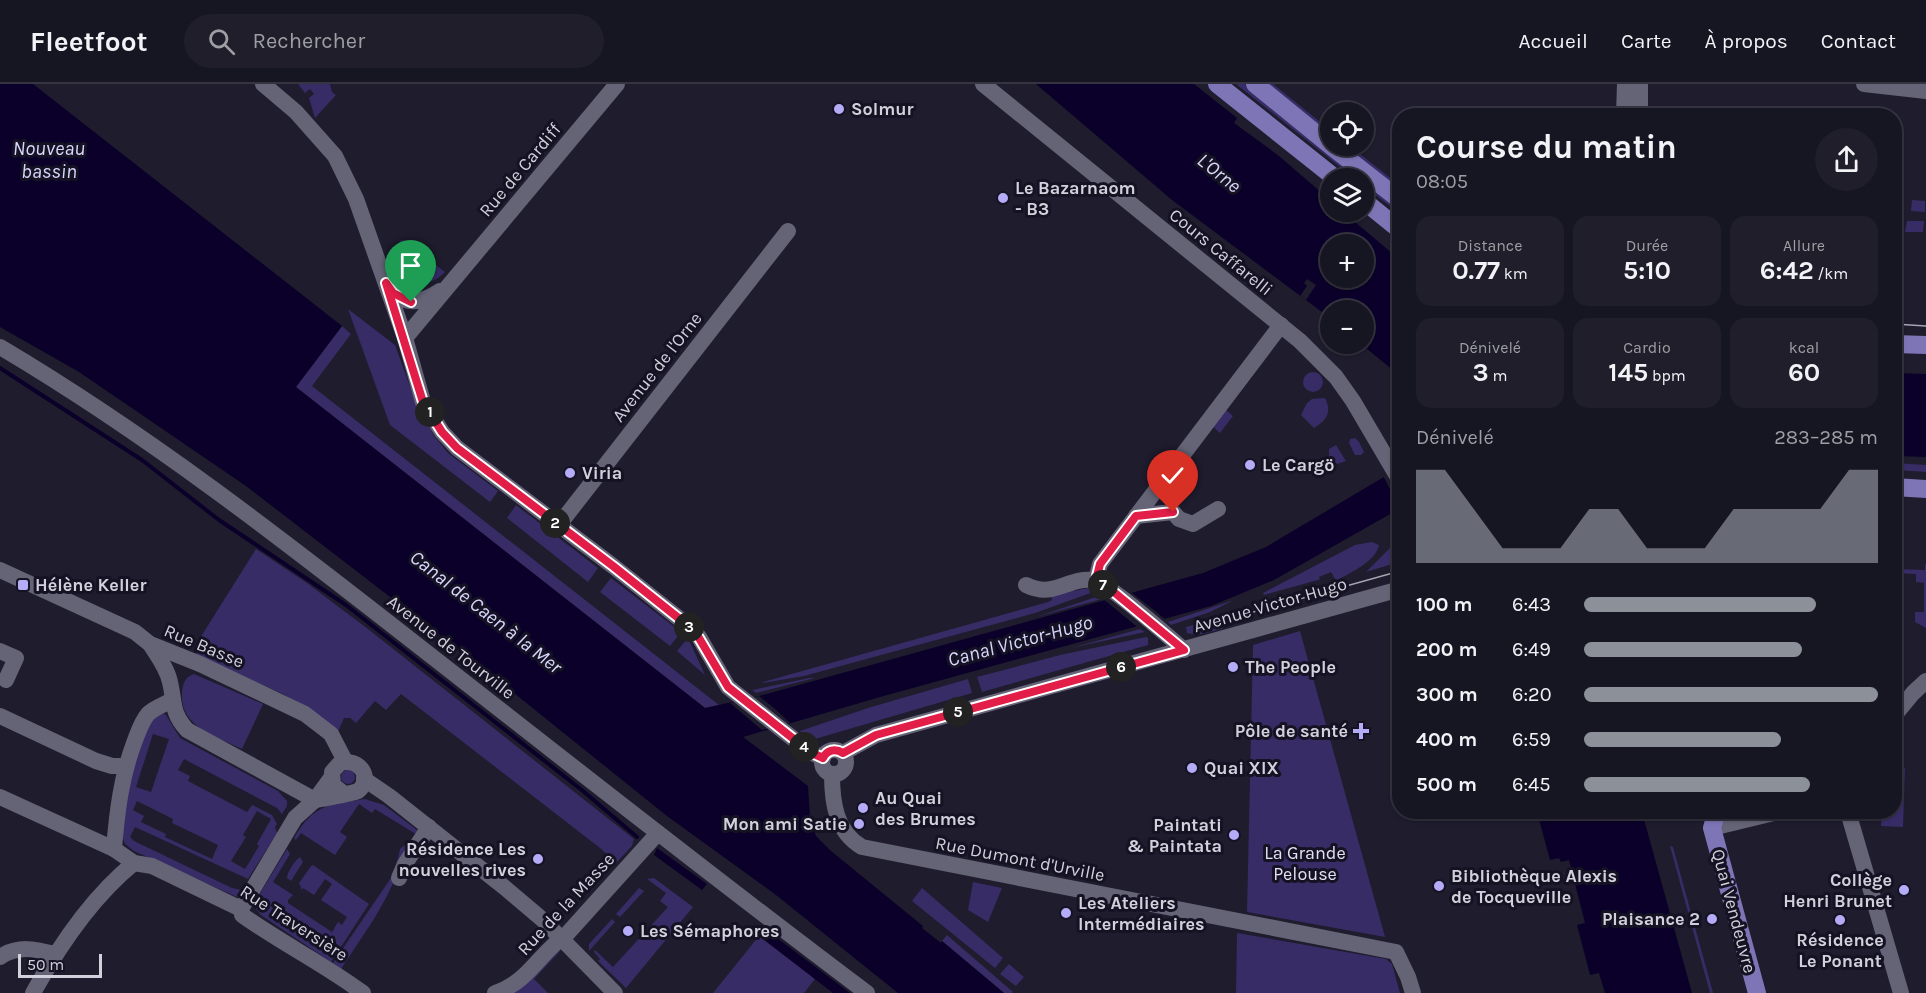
<!DOCTYPE html>
<html lang="fr">
<head>
<meta charset="utf-8">
<style>
  :root { --surface:#161522; --page:#1f1e2a; --text:#f1f3f6; --muted:#9e9fa5; --line:#353440; --accent:#8c9099 }
  body { margin:0; font-family:Karla,sans-serif; background:var(--page); color:var(--text); height:100vh; display:flex; flex-direction:column; font-size:22px; white-space:nowrap }
  * { box-sizing:border-box; margin:0 }
  p { font-size:20px; color:var(--muted) }
  .icon { flex:none; width:33px; height:33px; fill:none; stroke:currentColor; stroke-width:2; stroke-linecap:round; stroke-linejoin:round }
  .map { position:relative; flex:1; overflow:hidden }
  .panel { position:absolute; left:1392px; top:24px; width:510px; height:711px; display:flex; flex-direction:column; background:var(--surface); border-radius:24px; box-shadow:0 2px 4px #0004,0 0 0 2px var(--line) }
  .panel>* { flex:none }
  .fabs { position:absolute; left:1320px; top:18px; display:grid; gap:12px }
  .fabs a { display:grid; place-items:center; width:54px; height:54px; border-radius:50%; background:var(--surface); box-shadow:0 2px 4px #0004,0 0 0 2px var(--line); font-size:30px }
  .scale { position:absolute; left:18px; bottom:15px; width:84px; box-sizing:border-box; padding-left:6px; border:3px solid #d1d0db; border-top:0; font-size:16px; line-height:21px; white-space:nowrap; color:#d1d0db; -webkit-text-stroke:4px #151323; paint-order:stroke }
  .pin { position:absolute; display:grid; place-items:center; width:51px; height:51px; color:#fff; margin:-62px -26px; border-radius:50% 50% 50% 0; rotate:-45deg; box-shadow:0 0 6px #0007 }
  .pin .icon { rotate:45deg }
  .km { position:absolute; width:30px; height:30px; margin:-15px; border-radius:50%; background:#222; color:#fff; font-size:16px; line-height:30px; text-align:center }
  .round { display:grid; place-items:center; flex:none; width:63px; height:63px; border-radius:32px; background:var(--page) }
  .summary { display:flex; align-items:center; justify-content:space-between; height:102px; padding:0 24px }
  h1 { font-size:33px; font-weight:700; line-height:45px }
  .stats { display:grid; grid-template-columns:repeat(3,1fr); gap:9px; height:102px; padding:6px 24px }
  .stats div { display:grid; align-content:center; border-radius:15px; background:var(--page); text-align:center }
  .stats b { font-size:26px; font-weight:700 }
  .stats small { font-size:16px; font-weight:400 }
  .stats p { font-size:16px }
  .chart { height:168px; padding:12px 24px }
  .chart p { display:flex; justify-content:space-between }
  .chart svg { width:100%; height:108px; margin-top:6px; fill:var(--accent); opacity:.7 }
  ul { padding:0 24px; list-style:none; font-size:20px }
  li { display:grid; grid-template-columns:96px 72px 1fr; align-items:center; height:45px }
  li i { height:15px; border-radius:8px; background:var(--accent) }
  header { display:flex; align-items:center; gap:36px; box-sizing:border-box; height:84px; padding:0 30px; background:var(--surface); border-bottom:2px solid var(--line) }
  header strong { font-size:28px }
  nav { display:flex; gap:33px; margin-inline-start:auto; font-size:21px }
  .search { width:420px; height:54px; background:var(--page); display:flex; align-items:center; gap:15px; box-sizing:border-box; padding:0 21px; border-radius:33px; color:var(--muted); font-size:22px }
  .map>svg:first-child { display:block }
</style>
</head>
<body>
<header>
<strong>Fleetfoot</strong>
<div class="search"><svg class="icon" aria-label="search" viewBox="0 0 24 24"><circle cx="10" cy="10" r="6"/><path d="M15 15l6 6"/></svg>Rechercher</div>
<nav><a>Accueil</a><a>Carte</a><a>À propos</a><a>Contact</a></nav>
</header>
<div class="map">
<svg width="1926" height="909" viewBox="0 0 1926 909">
  <rect width="100%" height="100%" fill="#1e1c2d"/>
  <!-- green -->
  <g fill="#372c66" fill-rule="evenodd">
    <path d="M298,0H330L332,8L336,11L315,34L309,14L314,10L310,5L305,9Z"/>
    <path d="M1236,0H1245L1399,123V129L1364,102V94H1354Z"/>
    <path d="M1265,0H1273L1330,46V53Z"/>
    <path d="M1342,62H1350L1399,101V108Z"/>
    <path d="M1912,116L1925,117V128L1911,127Z"/>
    <path d="M1907,137H1924L1923,148H1905Z"/>
    <path d="M403,156L445,188C426,208 394,203 386,175L400,157Z"/>
    <path d="M348,225L395,261L413,311L434,352L448,369L498,407L490,418L390,341Z"/>
    <path d="M342,242L351,250L312,302L719,621L705,624L296,303Z"/>
    <circle cx="1313" cy="298" r="10"/>
    <path d="M1325,314C1332,328 1327,336 1314,344L1301,331L1307,319L1312,315Z"/>
    <path d="M1224,324L1233,332L1220,349L1211,341Z"/>
    <path d="M1355,354L1359,358L1364,368L1361,371H1355L1349,359L1350,355Z"/>
    <path d="M1336,361L1346,377L1337,380L1329,373V365Z"/>
    <path d="M1895,379L1926,381V388L1895,386Z"/>
    <path d="M516,421L598,484L588,498L507,434Z"/>
    <path d="M1399,447V478L1366,488L1389,465Z"/>
    <path d="M1372,458L1379,461C1376,478 1349,489 1336,497L1331,488L1319,493L1320,495L1318,496L1264,511L1263,509L1355,461Z"/>
    <path d="M256,465L307,499L368,545L634,755L632,762L616,779L600,764L401,610L386,626L375,617L356,639L350,634H344L338,648L308,625L283,610L196,571L198,565L195,562Z"/>
    <path d="M1925,480H1926V544L1915,538V528H1924V499L1916,498V490L1894,489L1895,485L1925,486Z"/>
    <path d="M611,494L681,548L670,562L600,508Z"/>
    <path d="M1089,504L1096,507L1035,529L804,592L763,599V598L1048,518L1052,516L1051,511Z"/>
    <path d="M1099,512L1102,515L1036,533Z"/>
    <path d="M1234,516L1210,528L1171,541L1168,538Z"/>
    <path d="M1219,534L1222,545L1197,551L1187,549L1186,543Z"/>
    <path d="M1140,545L1145,548L1071,564Z"/>
    <path d="M1300,547L1385,853L1247,828L1253,561Z"/>
    <path d="M1146,553L1148,554V561L982,608L977,593L1060,571Z"/>
    <path d="M688,554L705,591L677,567Z"/>
    <path d="M194,590L263,620L242,665C216,652 179,643 182,608C183,599 185,593 194,590Z"/>
    <path d="M809,594H815L756,609L752,606Z"/>
    <path d="M968,595L972,609L815,655L805,653L800,647L868,624Z"/>
    <path d="M162,629L166,631L180,654L278,707L287,717V722L282,730L277,724L184,675L178,686L190,692L188,697L247,728L252,721L272,731L277,740L275,743L277,749L248,795L135,743L130,753L134,757L232,804L241,806L237,813L134,767L125,760L122,752C126,722 134,644 162,629ZM153,650L169,655L151,708L136,703ZM137,717L173,735L172,739L218,761L212,775L165,753L166,750L141,738L144,732L133,726ZM257,727L271,735L257,760L259,762L245,785L231,777L246,753L243,751Z"/>
    <path d="M1895,684H1905L1903,743L1881,742L1882,728H1894Z"/>
    <circle cx="348" cy="693" r="7"/>
    <path d="M365,715L384,721L421,749L419,752L375,725L372,729L359,720L340,748L347,753L335,771L301,749L296,756L294,754C314,720 328,721 365,715Z"/>
    <path d="M412,758L387,812L374,835L341,885L333,879L395,788L400,765L406,760Z"/>
    <path d="M1670,762L1673,763L1713,909H1710Z"/>
    <path d="M287,765L290,770L273,798L293,811L288,816V819L332,848L338,838L342,841L347,833L321,816L332,800L325,795L314,811L303,804L302,806L299,799L311,782L313,781L369,820L331,878L261,831L256,825V816Z"/>
    <path d="M300,773L303,778L291,797L287,794C287,788 295,776 300,773Z"/>
    <path d="M654,794L693,823L626,904L598,877L600,875L594,868L595,866L613,883L668,823L660,817L666,809L647,795Z"/>
    <path d="M973,798L1002,804L988,838L968,826Z"/>
    <path d="M639,804L644,807L620,833L616,830Z"/>
    <path d="M922,804L1003,874L995,884L912,817Z"/>
    <path d="M612,835L615,838L589,867V860Z"/>
    <path d="M1237,849L1386,875L1392,880L1400,909H1236Z"/>
    <path d="M947,851L1013,908L1012,909H1004L942,857Z"/>
    <path d="M759,852L815,895L804,909H713Z"/>
    <path d="M557,864L560,867L534,895L548,909H514Z"/>
    <path d="M1009,880L1024,893L1016,902L1000,890Z"/>
  </g>
  <!-- water -->
  <g fill="#0b0029" fill-rule="evenodd">
    <path d="M0,0H33L342,242L296,303L705,624L759,612L1203,489L1266,463L1399,384V425L1274,496L1211,522L880,613L743,653L808,702L810,733L816,752L831,767L923,842L922,844L941,859L942,857L1004,909H898L776,811L667,732L494,593L246,402L79,288L0,243Z"/>
    <path d="M1036,0H1194L1237,34L1234,39L1279,72L1330,116V128H1343L1399,175V291L1361,260H1364V226H1330V234L1172,116ZM1330,160H1364V194H1330Z"/>
    <path d="M1894,289L1926,290V373L1895,372Z"/>
    <path d="M1537,728H1642L1692,909H1605L1599,889L1590,891L1577,841L1585,839L1569,776L1561,778L1559,774L1550,776Z"/>
    <path d="M657,764L707,800L702,806L654,771Z"/>
    <path d="M765,845L850,909H833L759,852Z"/>
  </g>
  <!-- pier -->
  <g fill="#1e1c2d">
    <path d="M1307,195L1316,201L1306,216L1300,212L1307,202L1304,199Z"/>
    <path d="M1399,383V422L1383,392Z"/>
    <path d="M1128,506L1154,526L1168,538L1141,546L1102,514Z"/>
    <path d="M759,612L774,624L790,639L762,646L730,619Z"/>
  </g>
  <g fill="none" stroke-linecap="round" stroke-linejoin="round">
    <!-- stream -->
    <path stroke="#0b0029" stroke-width="4" d="M0,284L142,376L219,436L346,521L583,707L637,753"/>
    <!-- minor -->
    <g stroke="#656477" stroke-width="16">
      <path d="M263,0L296,28L335,72L356,115L405,254L423,318L442,348L457,364L613,482L691,544L699,553L728,603L810,668L823,674"/>
      <path d="M983,0L1300,257L1336,293L1353,317L1400,397"/>
      <path d="M1864,0L1926,7"/>
      <path d="M1624,32L1625,0"/>
      <path d="M1640,32V0"/>
      <path d="M387,202C403,223 420,220 440,207"/>
      <path d="M405,254L617,0"/>
      <path d="M0,263C147,350 282,455 416,560C566,677 715,795 867,909"/>
      <path d="M1136,432L1173,428L1179,435L1193,440L1218,425"/>
      <path d="M558,442L788,147"/>
      <path d="M0,486L135,548L150,560L200,580L305,630L331,650L345,677"/>
      <path d="M1096,496L1100,480L1106,472L1281,241"/>
      <path d="M1026,501C1055,515 1067,493 1093,496C1107,498 1169,553 1184,566"/>
      <path d="M150,560C157,571 167,584 170,598C175,619 171,628 187,646L315,716"/>
      <path d="M0,567L16,574L6,596"/>
      <path d="M0,632L96,677L112,682H126"/>
      <path d="M1894,632L1913,609L1926,597"/>
      <circle cx="834" cy="678" r="12"/>
      <path d="M843,669L876,651L1400,505"/>
      <path d="M832,690C832,719 836,748 862,763L1396,868L1408,893L1413,909"/>
      <path d="M364,695L389,712L504,803L543,836L615,909"/>
      <path d="M0,713L114,765L134,779L152,782L241,825L242,831C281,859 324,880 363,909"/>
      <path d="M315,716C322,715 354,709 358,707C374,694 359,673 340,679L332,688L333,701L343,709"/>
      <path d="M1848,728L1901,909"/>
      <path d="M1712,744L1778,728"/>
      <path d="M114,765C117,728 121,694 134,659C138,649 141,638 148,630C155,623 164,621 172,616"/>
      <path d="M399,794L405,780L429,743"/>
      <path d="M241,825L295,734L315,716L331,694"/>
      <path d="M0,873C18,861 35,865 55,870"/>
      <path d="M33,909C59,862 92,813 134,779"/>
      <path d="M495,909C529,898 539,869 567,850L658,749"/>
    </g>
    <!-- major -->
    <g stroke="#7e75b6" stroke-width="18">
      <path d="M1217,0L1335,94"/>
      <path d="M1255,0L1330,61"/>
      <path d="M1331,62L1400,116"/>
      <path d="M1364,117L1400,146"/>
      <path d="M1894,260L1926,261"/>
      <path d="M1894,403L1926,405"/>
      <path d="M1711,728L1714,737L1712,744L1757,909"/>
    </g>
    <!-- tram -->
    <g stroke="#a6a5b1" stroke-width="1.5">
      <path d="M1894,240L1926,242"/>
      <path d="M1228,535L1400,487"/>
    </g>
  </g>
  <g fill="none" stroke-linecap="round" stroke-linejoin="round">
    <!-- route casing -->
    <g stroke="#fff" stroke-width="12">
      <path id="route" d="M411,218L393,209L386,199L423,318L442,348L457,364L613,482L691,544L699,554L728,603L810,668L823,674C827,666 835,664 843,669L876,651L1184,566L1109,504L1096,496L1100,480L1136,432L1173,428"/>
    </g>
    <!-- route -->
    <use href="#route" stroke="#e11d48" stroke-width="8"/>
  </g>
  <!-- markers -->
  <g fill="#b5acf8" stroke="#151323" stroke-width="2">
    <circle cx="839" cy="25" r="6"/>
    <circle cx="1003" cy="114" r="6"/>
    <circle cx="1250" cy="381" r="6"/>
    <circle cx="570" cy="389" r="6"/>
    <rect x="17" y="495" width="12" height="12" rx="3"/>
    <circle cx="1233" cy="583" r="6"/>
    <path d="M1358 638h6v6h6v6h-6v6h-6v-6h-6v-6h6z"/>
    <circle cx="1192" cy="684" r="6"/>
    <circle cx="863" cy="724" r="6"/>
    <circle cx="859" cy="740" r="6"/>
    <circle cx="1234" cy="751" r="6"/>
    <circle cx="538" cy="775" r="6"/>
    <circle cx="1439" cy="802" r="6"/>
    <circle cx="1904" cy="806" r="6"/>
    <circle cx="1066" cy="829" r="6"/>
    <circle cx="1712" cy="835" r="6"/>
    <circle cx="1840" cy="836" r="6"/>
    <circle cx="628" cy="847" r="6"/>
  </g>
  <g text-anchor="middle" dominant-baseline="central" stroke-width="6" stroke-linejoin="round" paint-order="stroke">
    <!-- poi labels -->
    <g font-size="18" font-weight="bold" fill="#d1d0db" stroke="#151323" text-anchor="start">
      <text x="851" y="25">Solmur</text>
      <text x="1015" y="104">Le Bazarnaom<tspan x="1015" dy="21">- B3</tspan></text>
      <text x="1262" y="381">Le Cargö</text>
      <text x="582" y="389">Viria</text>
      <text x="35" y="501">Hélène Keller</text>
      <text x="1245" y="583">The People</text>
      <text x="1348" y="647" text-anchor="end">Pôle de santé</text>
      <text x="1204" y="684">Quai XIX</text>
      <text x="875" y="714">Au Quai<tspan x="875" dy="21">des Brumes</tspan></text>
      <text x="847" y="740" text-anchor="end">Mon ami Satie</text>
      <text x="1222" y="741" text-anchor="end">Paintati<tspan x="1222" dy="21">&amp; Paintata</tspan></text>
      <text x="526" y="765" text-anchor="end">Résidence Les<tspan x="526" dy="21">nouvelles rives</tspan></text>
      <text x="1451" y="792">Bibliothèque Alexis<tspan x="1451" dy="21">de Tocqueville</tspan></text>
      <text x="1892" y="796" text-anchor="end">Collège<tspan x="1892" dy="21">Henri Brunet</tspan></text>
      <text x="1078" y="819">Les Ateliers<tspan x="1078" dy="21">Intermédiaires</tspan></text>
      <text x="1700" y="835" text-anchor="end">Plaisance 2</text>
      <text x="640" y="847">Les Sémaphores</text>
      <text x="1840" y="856" text-anchor="middle">Résidence<tspan x="1840" dy="21">Le Ponant</tspan></text>
    </g>
    <!-- street labels -->
    <g font-size="18" fill="#d1d0db" stroke="#151323">
      <text transform="translate(520 86) rotate(-50)">Rue de Cardiff</text>
      <text transform="translate(1221 168) rotate(39)">Cours Caffarelli</text>
      <text transform="translate(657 283) rotate(-52)">Avenue de l'Orne</text>
      <text transform="translate(1270 521) rotate(-16)">Avenue Victor Hugo</text>
      <text transform="translate(204 562) rotate(23)">Rue Basse</text>
      <text transform="translate(451 563) rotate(38)">Avenue de Tourville</text>
      <text transform="translate(1020 775) rotate(11)">Rue Dumont d'Urville</text>
      <text transform="translate(566 820) rotate(-47)">Rue de la Masse</text>
      <text transform="translate(1734 827) rotate(75)">Quai Vendeuvre</text>
      <text transform="translate(294 839) rotate(33)">Rue Traversière</text>
    </g>
    <!-- park labels -->
    <g font-size="18" fill="#e2e0f4" stroke="#151323">
      <text x="1305" y="769">La Grande<tspan x="1305" dy="21">Pelouse</tspan></text>
    </g>
    <!-- water labels -->
    <g font-size="20" font-style="italic" fill="#d9d6fe" stroke="#151323">
      <text x="49" y="64">Nouveau<tspan x="49" dy="23">bassin</tspan></text>
      <text transform="translate(1219 89) rotate(39)">L'Orne</text>
      <text transform="translate(486 528) rotate(38)">Canal de Caen à la Mer</text>
      <text transform="translate(1020 557) rotate(-15)">Canal Victor-Hugo</text>
    </g>
  </g>
</svg>
<div class="fabs">
<a><svg class="icon" aria-label="locate" viewBox="0 0 24 24"><circle cx="12" cy="12" r="6"/><path d="M12 2v4M12 18v4M2 12h4M18 12h4"/></svg></a>
<a><svg class="icon" aria-label="layers" viewBox="0 0 24 24"><path d="M12 4l9 5-9 5-9-5zM3 14l9 5 9-5"/></svg></a>
<a>+</a>
<a>−</a>
</div>
<div class="scale">50 m</div>
<div class="pin" style="left:411px;top:218px;background:#1e9e55"><svg class="icon" aria-label="arrive" viewBox="0 0 24 24"><path d="M6 21V4h12l-3 4 3 4H6"/></svg></div>
<div class="pin" style="left:1173px;top:428px;background:#d93025"><svg class="icon" aria-label="check" viewBox="0 0 24 24"><path d="M5 12l5 5 9-10"/></svg></div>
<b class="km" style="left:430px;top:328px">1</b>
<b class="km" style="left:555px;top:439px">2</b>
<b class="km" style="left:689px;top:543px">3</b>
<b class="km" style="left:804px;top:663px">4</b>
<b class="km" style="left:958px;top:628px">5</b>
<b class="km" style="left:1121px;top:583px">6</b>
<b class="km" style="left:1103px;top:501px">7</b>
<section class="panel">
<div class="summary"><div><h1>Course du matin</h1><p>08:05</p></div><a class="round"><svg class="icon" aria-label="share" viewBox="0 0 24 24"><path d="M12 15V3M7 8l5-5 5 5M5 13v7h14v-7"/></svg></a></div>
<div class="stats">
<div><p>Distance</p><b>0.77<small> km</small></b></div>
<div><p>Durée</p><b>5:10</b></div>
<div><p>Allure</p><b>6:42<small> /km</small></b></div>
</div>
<div class="stats">
<div><p>Dénivelé</p><b>3<small> m</small></b></div>
<div><p>Cardio</p><b>145<small> bpm</small></b></div>
<div><p>kcal</p><b>60</b></div>
</div>
<div class="chart"><p><span>Dénivelé</span>283–285 m</p>
<svg viewBox="0 0 160 44" preserveAspectRatio="none"><path d="M0 44V6L10 6L20 22L30 38L40 38L50 38L60 22L70 22L80 38L90 38L100 38L110 22L120 22L130 22L140 22L150 6L160 6V44z"/></svg>
</div>
<ul>
<li><b>100 m</b>6:43<i style="width:79%"></i></li>
<li><b>200 m</b>6:49<i style="width:74%"></i></li>
<li><b>300 m</b>6:20<i style="width:100%"></i></li>
<li><b>400 m</b>6:59<i style="width:67%"></i></li>
<li><b>500 m</b>6:45<i style="width:77%"></i></li>
</ul>
</section>
</div>
</body>
</html>
